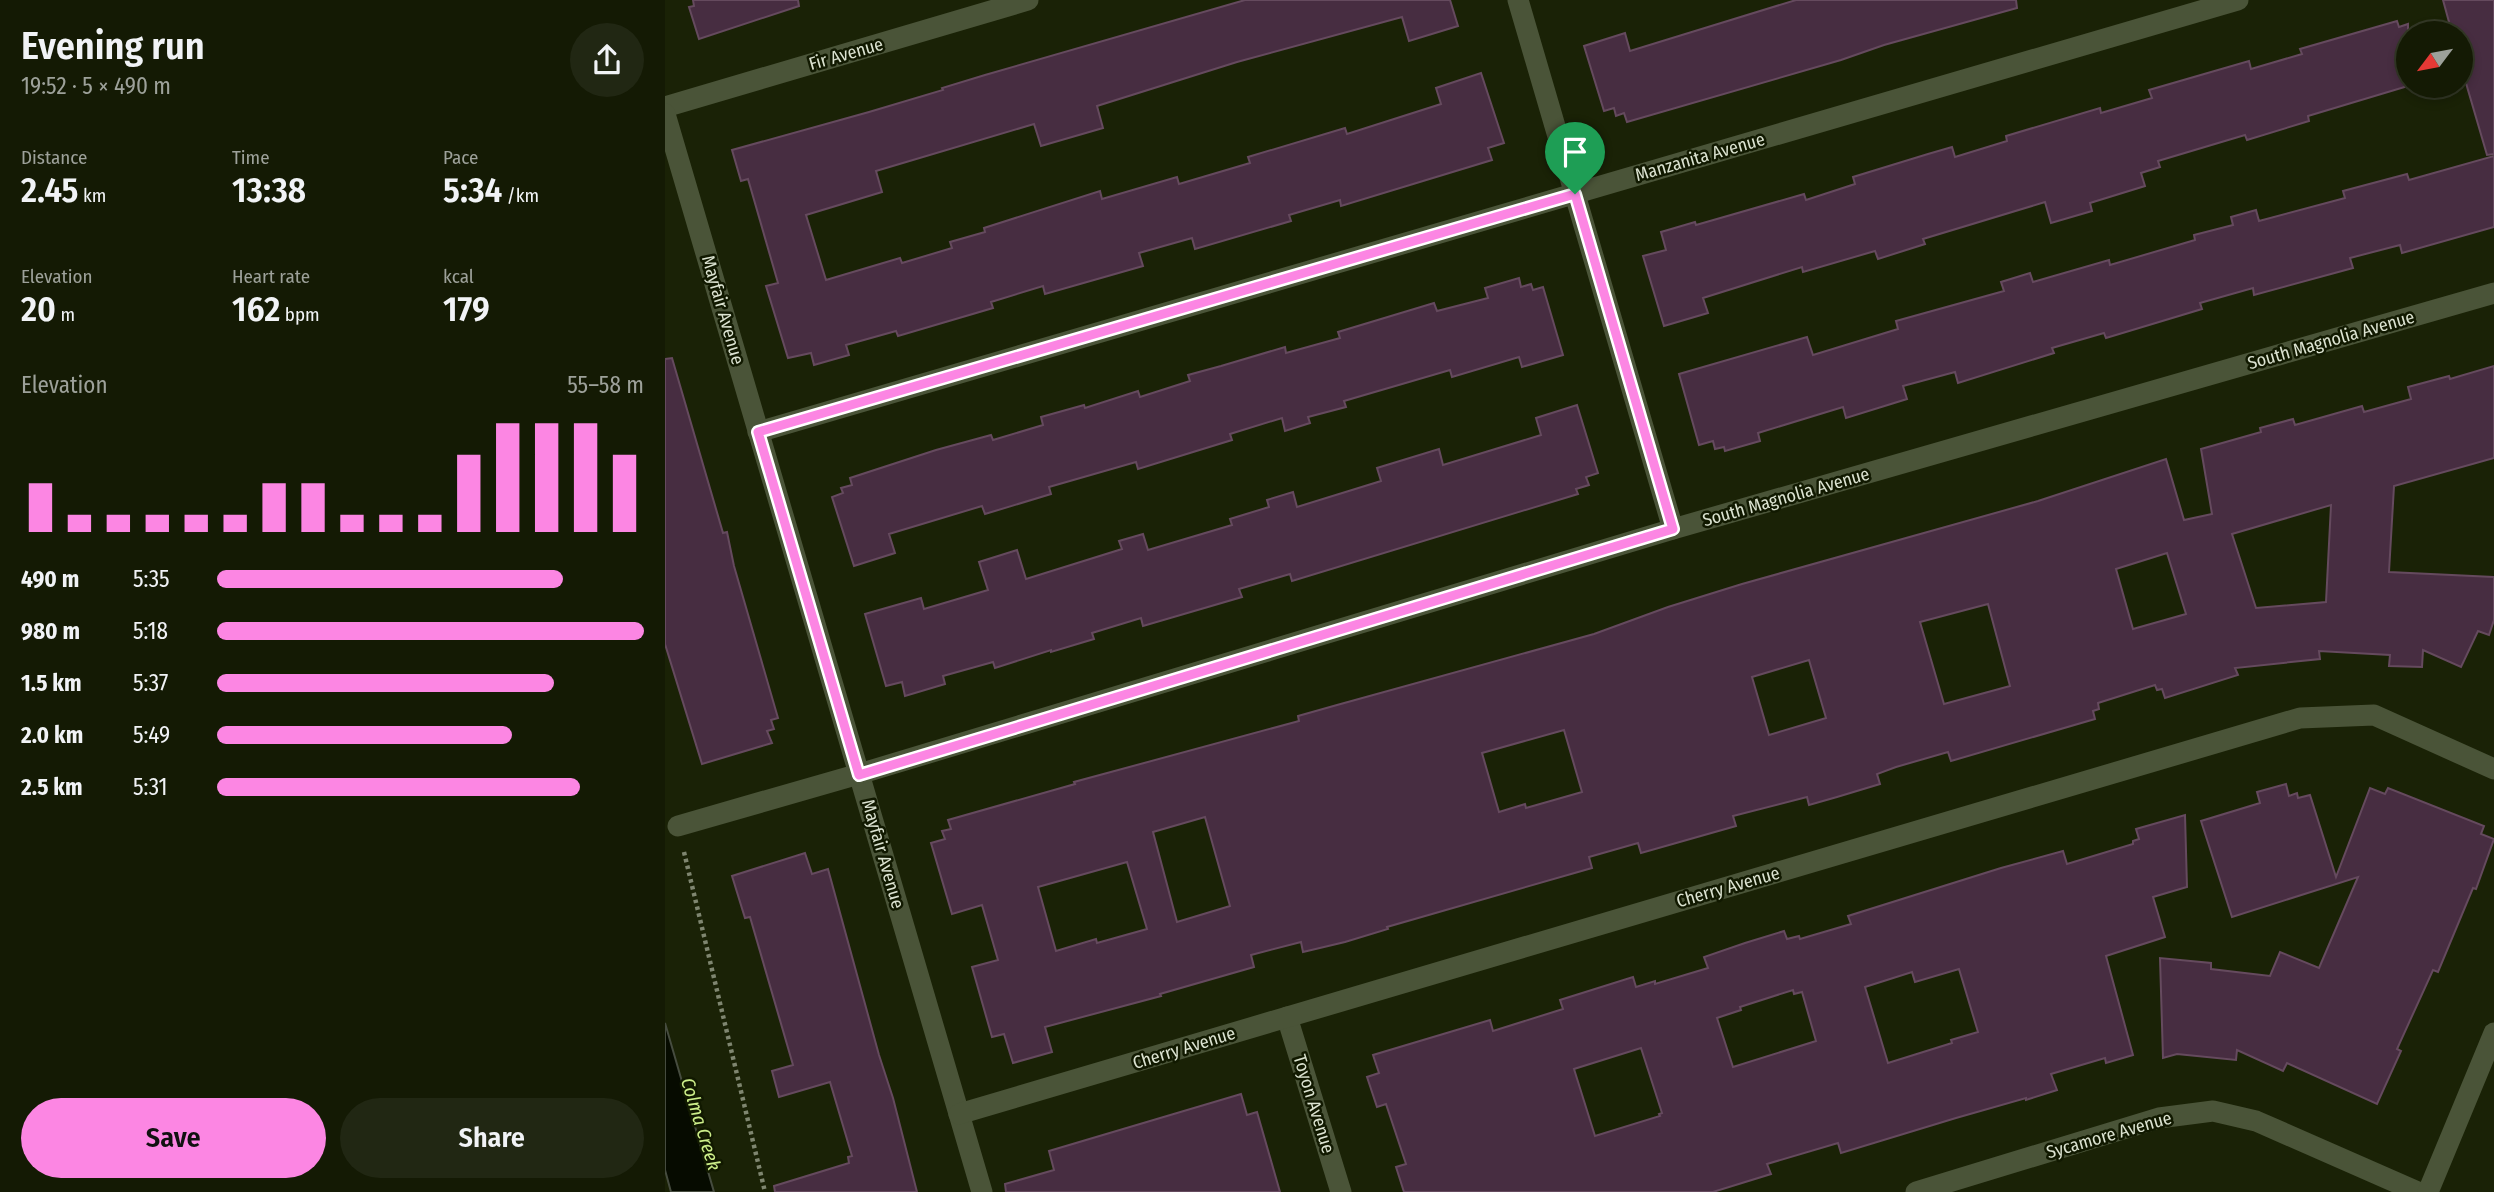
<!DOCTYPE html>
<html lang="en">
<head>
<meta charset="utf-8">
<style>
  :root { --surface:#141a04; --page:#212713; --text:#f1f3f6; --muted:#9da19a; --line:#333826; --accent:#fc86e3 }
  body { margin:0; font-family:"Fira Sans Condensed",sans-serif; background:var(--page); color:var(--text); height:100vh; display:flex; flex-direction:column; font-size:26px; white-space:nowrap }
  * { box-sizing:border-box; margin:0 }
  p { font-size:23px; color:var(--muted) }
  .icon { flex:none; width:38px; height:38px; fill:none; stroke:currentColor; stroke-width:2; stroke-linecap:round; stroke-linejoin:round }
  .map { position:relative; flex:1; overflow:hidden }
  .details { display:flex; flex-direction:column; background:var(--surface); width:665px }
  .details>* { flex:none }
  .needle { width:46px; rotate:238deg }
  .controls { position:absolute; left:1731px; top:21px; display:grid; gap:14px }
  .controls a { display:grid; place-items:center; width:77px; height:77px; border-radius:50%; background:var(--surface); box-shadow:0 4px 10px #0003,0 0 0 2px var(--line); font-size:35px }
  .pin { position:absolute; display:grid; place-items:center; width:60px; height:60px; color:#fff; margin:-72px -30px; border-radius:50% 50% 50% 0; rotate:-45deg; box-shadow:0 0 7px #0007 }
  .pin .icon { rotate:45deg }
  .round { display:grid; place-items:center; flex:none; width:74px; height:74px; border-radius:37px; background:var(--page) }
  .headline { display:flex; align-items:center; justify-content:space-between; height:119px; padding:0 21px }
  h1 { font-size:38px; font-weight:600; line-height:52px }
  .stats { display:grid; grid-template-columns:repeat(3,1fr); gap:10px; height:119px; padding:7px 21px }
  .stats div { display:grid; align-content:center }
  .stats b { font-size:35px; font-weight:600 }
  .stats small { font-size:19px; font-weight:400 }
  .stats p { font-size:19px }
  .chart { height:196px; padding:14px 21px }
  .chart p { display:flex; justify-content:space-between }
  .chart svg { width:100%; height:126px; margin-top:7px; stroke:var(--accent); stroke-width:6 }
  .primary-button { display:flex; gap:14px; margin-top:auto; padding:14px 21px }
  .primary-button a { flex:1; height:80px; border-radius:42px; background:var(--accent); color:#111; font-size:28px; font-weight:600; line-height:80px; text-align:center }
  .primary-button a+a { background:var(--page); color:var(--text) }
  ul { padding:0 21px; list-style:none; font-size:23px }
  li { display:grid; grid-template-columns:112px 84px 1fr; align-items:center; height:52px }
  li i { height:18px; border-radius:9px; background:var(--accent) }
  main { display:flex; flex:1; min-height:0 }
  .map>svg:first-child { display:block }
</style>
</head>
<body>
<main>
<section class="details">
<div class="headline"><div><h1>Evening run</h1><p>19:52 · 5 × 490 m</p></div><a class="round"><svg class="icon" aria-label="share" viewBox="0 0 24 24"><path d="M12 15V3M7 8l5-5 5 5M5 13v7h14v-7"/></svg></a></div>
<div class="stats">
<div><p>Distance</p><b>2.45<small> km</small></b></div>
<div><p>Time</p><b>13:38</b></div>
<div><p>Pace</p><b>5:34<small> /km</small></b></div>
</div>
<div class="stats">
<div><p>Elevation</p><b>20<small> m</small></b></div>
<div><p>Heart rate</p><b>162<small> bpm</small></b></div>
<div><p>kcal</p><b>179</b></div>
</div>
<div class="chart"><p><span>Elevation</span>55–58 m</p>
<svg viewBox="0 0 160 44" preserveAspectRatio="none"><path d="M5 44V27M15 44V38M25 44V38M35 44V38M45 44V38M55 44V38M65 44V27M75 44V27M85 44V38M95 44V38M105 44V38M115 44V17M125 44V6M135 44V6M145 44V6M155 44V17"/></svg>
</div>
<ul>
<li><b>490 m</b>5:35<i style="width:81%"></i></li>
<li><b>980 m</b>5:18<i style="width:100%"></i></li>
<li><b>1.5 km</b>5:37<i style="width:79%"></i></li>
<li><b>2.0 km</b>5:49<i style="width:69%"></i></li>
<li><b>2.5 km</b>5:31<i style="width:85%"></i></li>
</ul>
<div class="primary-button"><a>Save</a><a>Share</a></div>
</section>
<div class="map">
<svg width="1829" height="1192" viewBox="0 0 1829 1192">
  <rect width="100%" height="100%" fill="#1a2206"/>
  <!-- water -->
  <path fill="#060b00" stroke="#464c3f" stroke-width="2" d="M0,1023L49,1192H6L0,1170Z"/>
  <!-- building -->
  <g fill="#472d41" stroke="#654a5e" stroke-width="2" fill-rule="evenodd">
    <path d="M28,0H133L134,6L34,39L24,7L29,6Z"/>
    <path d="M580,0H785L793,26L744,41L737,17L572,62L432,106L438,128L376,146L369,124L211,171L217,192L141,215L161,280L235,258L237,263L287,248L285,242L320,232L319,228L435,191L437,199L512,177L514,184L585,163L583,157L680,128L682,134L776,104L771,88L816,73L839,143L823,148L827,160L676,206L675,200L624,215L626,221L530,249L527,238L474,253L478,266L380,294L378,286L326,302L328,308L233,336L231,331L181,345L184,355L149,365L146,353L123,358L101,286L113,283L83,179L76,181L67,150L204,112L278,90L277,88L320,75Z"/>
    <path d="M1131,0H1351L1352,8L1219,45L1176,60L962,122L959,113L951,116L949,108L939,111L919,46L960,33L965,51Z"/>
    <path d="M1778,0H1829V154L1822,155L1796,66V33H1787Z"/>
    <path d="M1732,21L1734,27L1743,24V86L1643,116L1644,121L1582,140L1580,135L1493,161L1495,167L1476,173L1480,186L1425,203L1427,211L1386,223L1380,202L1258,239L1260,244L1213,259L1210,251L1138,272L1137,267L1038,298L1043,313L999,326L978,256L1001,250L996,232L1030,222L1031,225L1139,194L1141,200L1190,184L1188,177L1263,154L1287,147L1290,157L1342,141L1341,136L1435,108L1436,113L1487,98L1484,90L1584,61L1586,69L1637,54L1635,49Z"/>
    <path d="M1829,156V227L1737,253L1735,245L1685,258L1688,268L1589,295L1588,288L1535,303L1537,309L1441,338L1439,333L1387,348L1389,353L1293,383L1290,372L1238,386L1242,399L1181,418L1178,407L1093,433L1095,441L1060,451L1059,447L1050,449L1048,441L1034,445L1014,374L1142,337L1148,355L1233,329L1231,321L1339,291L1336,282L1365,273L1368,282L1444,260L1445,265L1530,240L1529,235L1568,225L1566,217L1591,210L1594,221L1680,198L1678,191L1742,174L1744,180Z"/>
    <path d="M854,278L856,287L866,284L868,290L878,287L898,355L857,367L854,357L787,377L785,370L679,401L681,407L643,417L645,423L620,431L617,418L565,434L567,440L473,469L471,462L384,487L386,494L320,514L317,506L224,534L230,553L189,566L167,497L178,493L176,488L187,485L185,478L271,450L326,435L328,440L378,425L376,417L419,405L420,408L473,391L475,397L525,381L523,375L556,366L620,347L621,353L675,338L673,332L769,303L772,311L823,298L820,288Z"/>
    <path d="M7,358L58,533L62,532L69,566L113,718L106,720L109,729L102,731L107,743L37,764L0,644V359Z"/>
    <path d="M1829,366V458L1729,486L1724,572L1829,577V620L1824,635L1813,631L1796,667L1758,650L1757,667L1724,666L1725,655L1654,651L1655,659L1570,668L1573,675L1500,698L1497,689L1492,690L1490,685L1433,703L1434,709L1428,711L1430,719L1286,761L1283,752L1231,767L1212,774L1215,784L1172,797L1144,805L1142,797L1068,816L1071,826L976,853L973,843L924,857L927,868L722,927L723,929L680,942L638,952L636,942L586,955L589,967L495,994L496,996L380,1027L387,1052L348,1063L339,1034L327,1037L307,967L333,960L317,905L287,914L266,843L280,839L277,831L286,829L283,820L410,784L409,782L634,721L633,716L672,705L929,634L1003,607L1077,584L1373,501L1501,459L1519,520L1547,514L1536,449L1596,432L1595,428L1628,419L1630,425L1697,406L1699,412L1746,399L1743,387L1784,376L1785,379ZM1666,505L1661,602L1591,608L1567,534ZM1502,553L1521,614L1468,629L1451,569ZM1323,604L1345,686L1279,704L1255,622ZM1144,660L1161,718L1104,735L1087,677ZM899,730L917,792L861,808L860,804L834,812L817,753ZM540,817L565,906L512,922L488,832ZM462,862L482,929L432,943L431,939L391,951L373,887Z"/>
    <path d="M912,405L933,473L921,477L924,485L911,489L913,494L627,581L625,574L574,589L577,597L478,626L476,618L427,633L429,639L386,652V650L330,668L328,662L278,676L280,684L240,696L237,682L221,686L200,614L256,598L259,609L323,590L314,562L352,550L361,579L457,549L454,541L478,534L483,550L567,525L565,519L604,507L602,500L628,492L632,507L716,481L712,468L774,449L778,465L876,435L871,418Z"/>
    <path d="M1621,784L1624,796L1632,793L1633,798L1645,795L1671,877L1705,788L1720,794L1723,788L1819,826L1816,834L1829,839L1811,889L1808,888L1773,972L1768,970L1732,1049L1736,1051L1712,1104L1622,1063L1618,1071L1572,1050L1571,1060L1512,1054L1498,1058L1495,958L1546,963V969L1605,976L1615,952L1654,968L1693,877L1567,917L1536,821L1595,803L1592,792Z"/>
    <path d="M1520,815L1522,887L1488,897L1500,937L1441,956L1468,1055L1441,1063L1440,1058L1386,1074L1392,1090L1361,1100V1098L1291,1118L1176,1153L1173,1143L1102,1164L1106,1174L1048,1192H739L731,1167L741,1164L721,1104L712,1107L702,1077L714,1073L708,1055L825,1020L828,1031L847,1025L898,1009L895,1000L968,977L971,987L990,981V984L1043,968L1039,957L1080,943L1119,931L1122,939L1134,936L1135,939L1186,924L1183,916L1336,868L1398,851L1402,864L1468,844V841L1474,839L1471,829ZM1294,969L1313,1032L1286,1040L1287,1043L1223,1063L1200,987L1247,972L1250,982ZM1128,990L1129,994L1137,992L1151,1041L1068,1067L1052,1018L1076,1010L1075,1007ZM976,1048L997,1113L994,1114L995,1116L930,1136L909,1069Z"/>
    <path d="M140,853L147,874L163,869L214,1055L228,1098L252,1192H110L109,1186L184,1163L183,1157L187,1156L165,1082L114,1097L107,1071L128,1065L85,917L80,918L67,876Z"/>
    <path d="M576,1094L582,1115L592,1112L615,1192H341L340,1184L389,1170L384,1151Z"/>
  </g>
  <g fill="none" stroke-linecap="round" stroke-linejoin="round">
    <!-- path -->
    <path stroke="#7f8670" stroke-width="4.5" stroke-dasharray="3.5 3.5" stroke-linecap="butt" d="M19,852L100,1192"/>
    <!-- street -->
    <g stroke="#4a5438" stroke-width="21">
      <path d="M853,0L1008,529"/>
      <path d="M0,107L363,0"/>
      <path d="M0,114L317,1192"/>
      <path d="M93,432L1573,0"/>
      <path d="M13,826L194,774L1008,529L1829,293"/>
      <path d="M622,1017L676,1192"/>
      <path d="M294,1114L1635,718L1709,715L1829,769"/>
      <path d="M1251,1192L1494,1118L1548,1111L1591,1121L1753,1192"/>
      <path d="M1763,1192L1829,1033"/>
    </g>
  </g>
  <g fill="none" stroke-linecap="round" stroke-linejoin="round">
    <!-- route casing -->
    <g stroke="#fff" stroke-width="14">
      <path id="route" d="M910,194L1008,529L194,775L93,432Z"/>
    </g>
    <!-- route -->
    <use href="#route" stroke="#fc86e3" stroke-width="9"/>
  </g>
  <g text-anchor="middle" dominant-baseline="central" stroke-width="5" stroke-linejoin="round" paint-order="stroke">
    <!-- street labels -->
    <g font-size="18" fill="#dce3d1" stroke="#111900">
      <text transform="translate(181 54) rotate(-16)">Fir Avenue</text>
      <text transform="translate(1035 157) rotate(-16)">Manzanita Avenue</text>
      <text transform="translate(58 310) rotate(74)">Mayfair Avenue</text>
      <text transform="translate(1666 340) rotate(-16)">South Magnolia Avenue</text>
      <text transform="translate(1121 497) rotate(-16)">South Magnolia Avenue</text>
      <text transform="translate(218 854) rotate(74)">Mayfair Avenue</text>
      <text transform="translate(1063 887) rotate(-16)">Cherry Avenue</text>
      <text transform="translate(519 1048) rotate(-17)">Cherry Avenue</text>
      <text transform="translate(649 1104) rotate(73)">Toyon Avenue</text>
      <text transform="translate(1444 1135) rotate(-16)">Sycamore Avenue</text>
    </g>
    <!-- water labels -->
    <g font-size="19" font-style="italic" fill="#cdef8a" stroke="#111900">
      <text transform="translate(36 1124) rotate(73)">Colma Creek</text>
    </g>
  </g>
</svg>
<div class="controls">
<a><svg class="needle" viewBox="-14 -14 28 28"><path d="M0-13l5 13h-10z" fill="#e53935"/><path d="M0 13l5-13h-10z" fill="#9da19a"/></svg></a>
</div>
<div class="pin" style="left:910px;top:194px;background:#1e9e55"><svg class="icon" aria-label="arrive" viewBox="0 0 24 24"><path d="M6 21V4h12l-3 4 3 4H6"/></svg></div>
</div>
</main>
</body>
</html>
